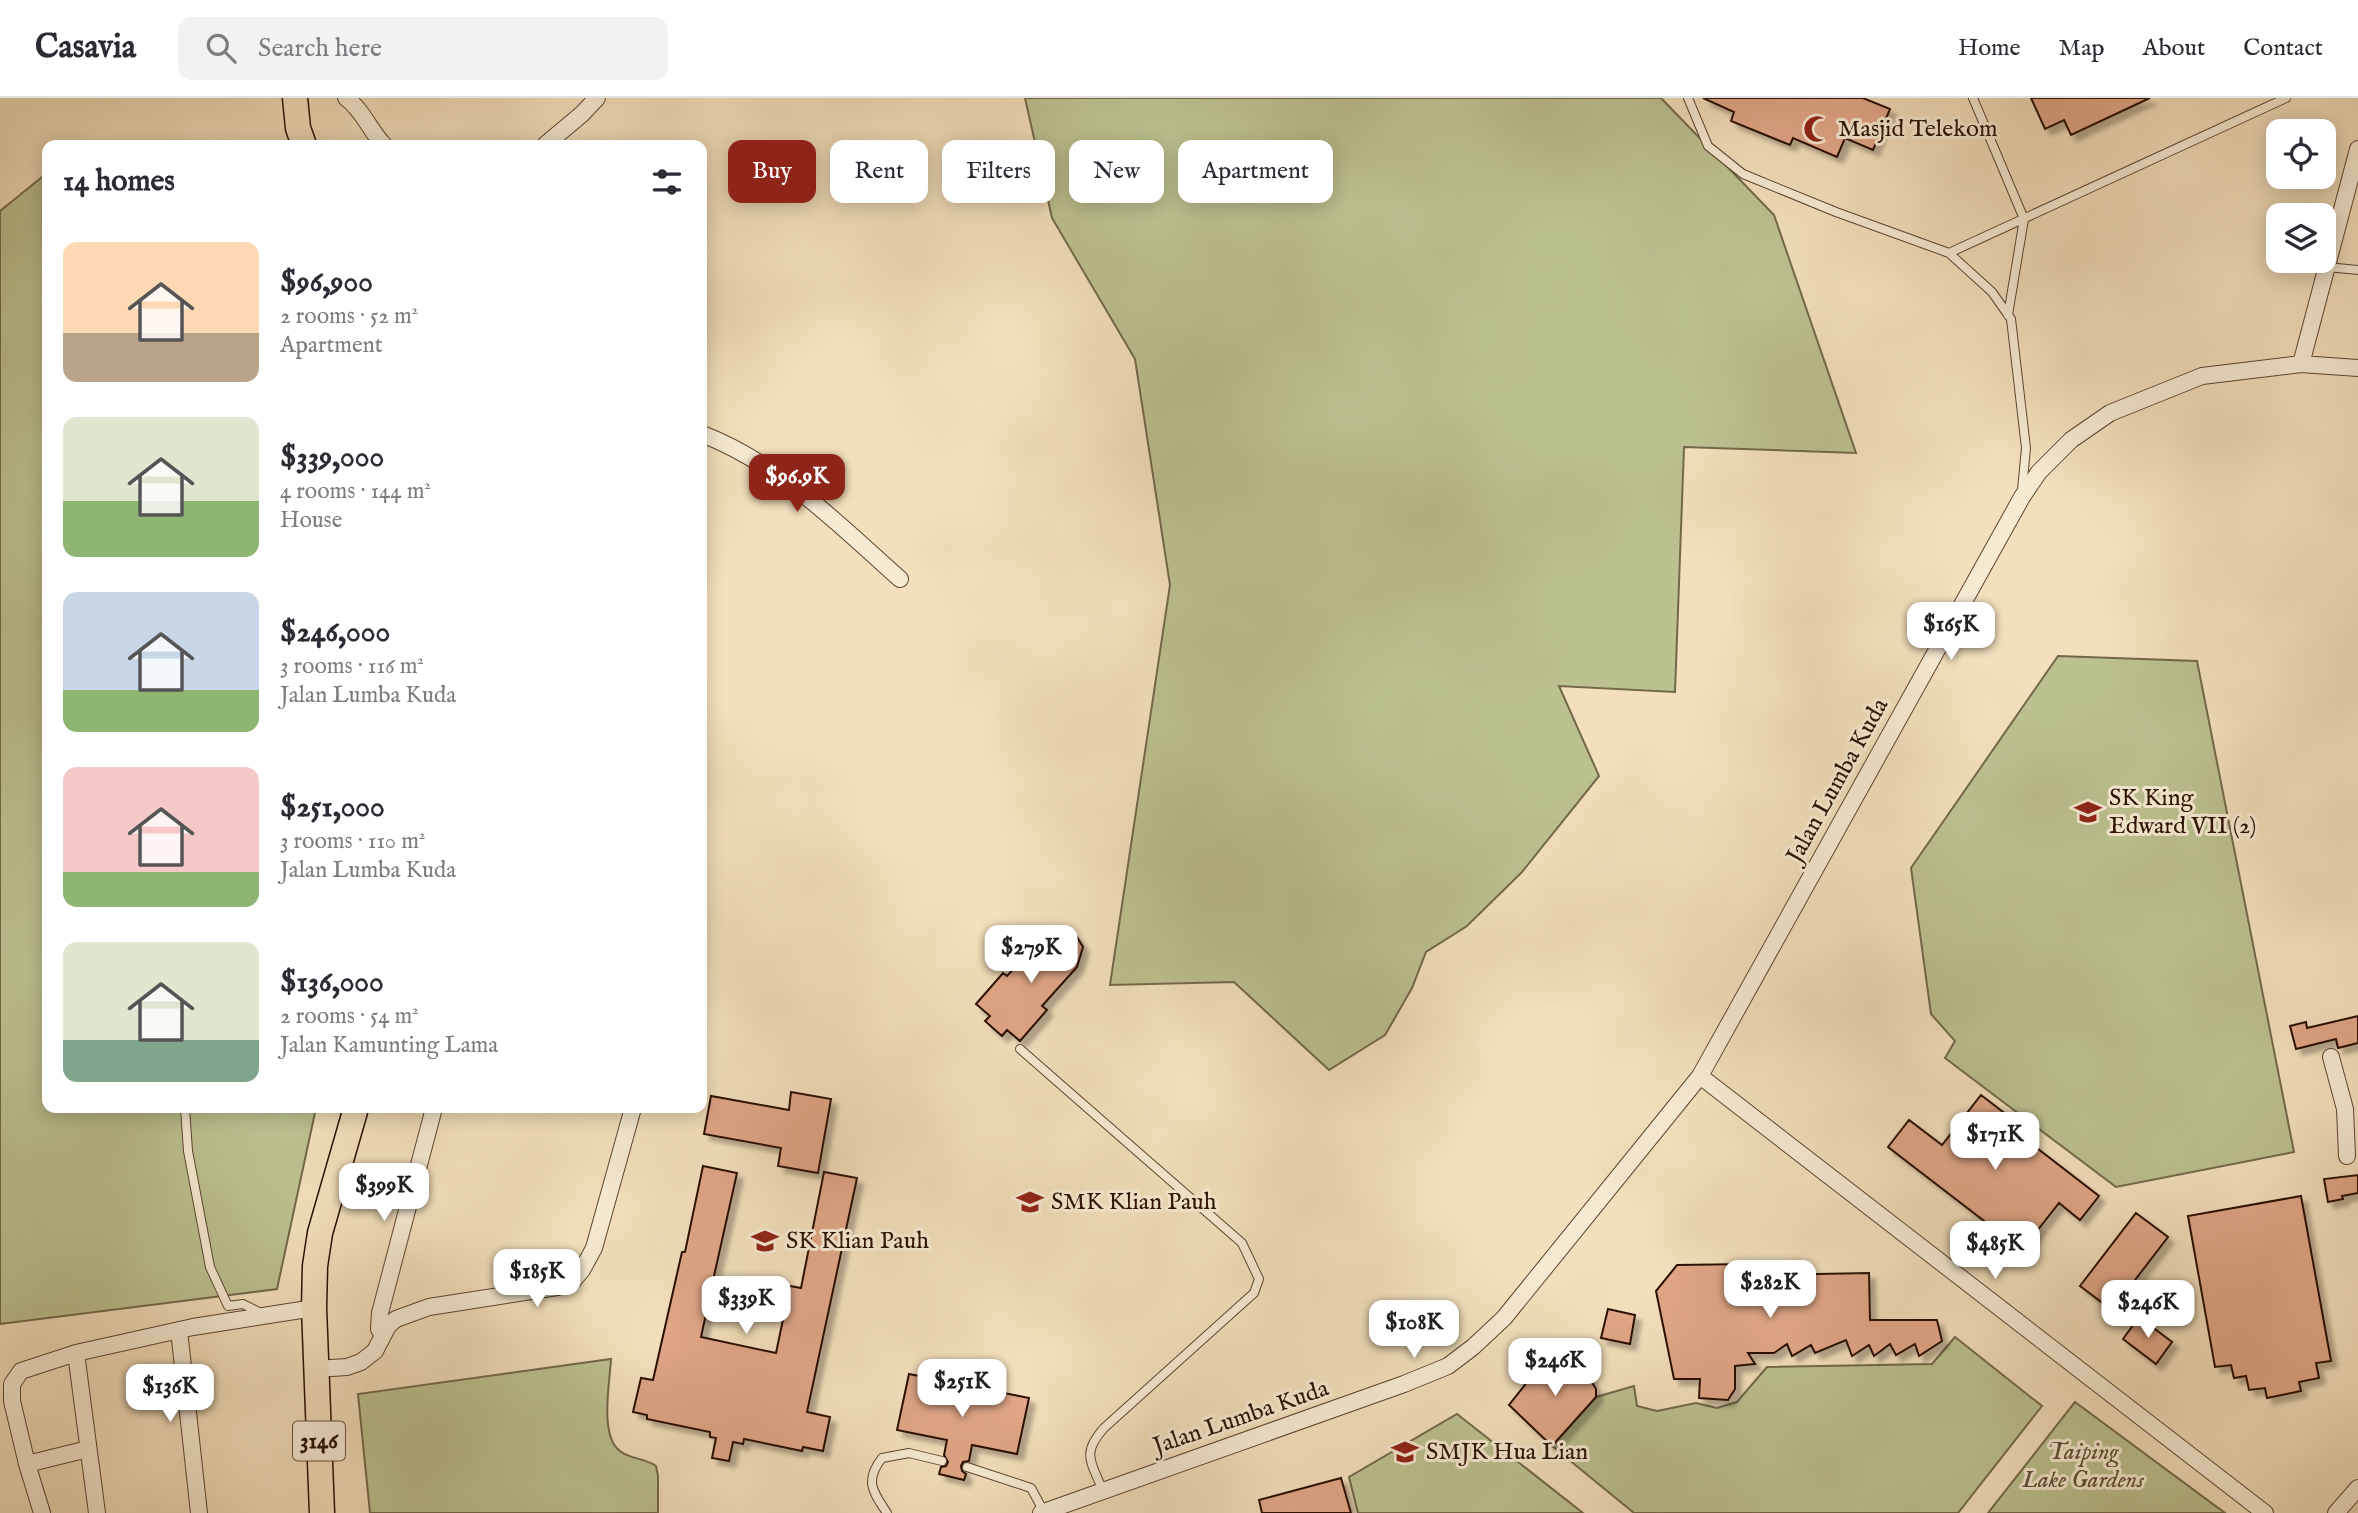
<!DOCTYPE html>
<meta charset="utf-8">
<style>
:root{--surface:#fff;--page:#f2f2f3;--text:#2b2b33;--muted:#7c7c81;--line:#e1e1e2;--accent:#8f2418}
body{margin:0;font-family:"IM FELL English",serif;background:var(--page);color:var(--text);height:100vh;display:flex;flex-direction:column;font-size:26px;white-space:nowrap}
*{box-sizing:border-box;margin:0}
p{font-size:23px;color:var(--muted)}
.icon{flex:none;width:38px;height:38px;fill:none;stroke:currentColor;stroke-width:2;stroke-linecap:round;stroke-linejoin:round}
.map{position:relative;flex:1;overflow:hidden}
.panel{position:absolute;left:42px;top:42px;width:665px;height:973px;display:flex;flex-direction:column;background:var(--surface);border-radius:14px;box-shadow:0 4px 18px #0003}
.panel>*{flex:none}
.hud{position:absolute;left:728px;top:42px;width:665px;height:63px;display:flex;gap:14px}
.buttons{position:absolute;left:2266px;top:21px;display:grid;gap:14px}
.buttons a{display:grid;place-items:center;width:70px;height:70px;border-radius:14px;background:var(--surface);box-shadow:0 4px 18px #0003;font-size:35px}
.price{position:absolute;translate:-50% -60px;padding:0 16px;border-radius:14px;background:#fff;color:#222;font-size:23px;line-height:46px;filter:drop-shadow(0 2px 4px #0008)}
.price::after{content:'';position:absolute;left:50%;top:42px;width:21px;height:16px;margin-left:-10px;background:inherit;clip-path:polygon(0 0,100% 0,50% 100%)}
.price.on{background:var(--accent);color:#fff}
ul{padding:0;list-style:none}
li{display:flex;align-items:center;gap:21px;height:175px;padding:0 21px}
li span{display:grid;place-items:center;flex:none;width:196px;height:140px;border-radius:14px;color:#555}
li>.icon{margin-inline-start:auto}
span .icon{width:84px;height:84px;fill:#fffc;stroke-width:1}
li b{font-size:30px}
h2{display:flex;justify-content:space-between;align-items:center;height:84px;padding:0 21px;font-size:30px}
.tag{padding:0 24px;border-radius:14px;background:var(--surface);box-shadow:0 4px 18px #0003;font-size:24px;line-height:63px}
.tag.on{background:var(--accent);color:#fff}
header{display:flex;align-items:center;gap:42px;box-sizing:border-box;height:98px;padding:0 35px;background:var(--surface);border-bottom:2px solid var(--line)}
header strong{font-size:33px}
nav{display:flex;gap:38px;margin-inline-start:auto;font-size:24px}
.search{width:490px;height:63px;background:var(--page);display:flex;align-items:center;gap:18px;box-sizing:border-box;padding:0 24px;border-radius:14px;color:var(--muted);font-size:26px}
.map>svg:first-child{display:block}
.green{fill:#bcc190;stroke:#73684a;stroke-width:2}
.building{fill:#e0a687;stroke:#2a1003;stroke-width:2;filter:url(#shadow)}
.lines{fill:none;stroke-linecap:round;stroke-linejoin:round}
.lane-casing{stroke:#5c4431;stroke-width:10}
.street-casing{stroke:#5c4431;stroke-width:18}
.primary-casing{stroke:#2a1003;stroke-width:27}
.lane{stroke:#f7ead3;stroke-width:8}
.street{stroke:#f7ead3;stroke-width:16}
.primary{stroke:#f3dfbc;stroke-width:24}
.labels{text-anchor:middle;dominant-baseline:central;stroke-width:6;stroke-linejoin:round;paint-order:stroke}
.shield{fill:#f7ead3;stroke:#685141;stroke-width:2}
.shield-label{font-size:23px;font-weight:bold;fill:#2a1003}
.poi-label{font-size:24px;fill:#2a1003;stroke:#f7ead3;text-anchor:start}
.street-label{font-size:24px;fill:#2a1003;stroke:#f7ead3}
.park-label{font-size:24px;font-style:italic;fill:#5d4e34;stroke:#f7ead3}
</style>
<header>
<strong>Casavia</strong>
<div class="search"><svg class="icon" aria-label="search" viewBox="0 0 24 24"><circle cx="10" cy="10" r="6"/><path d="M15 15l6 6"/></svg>Search here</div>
<nav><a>Home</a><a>Map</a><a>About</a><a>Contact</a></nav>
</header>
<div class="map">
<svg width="2358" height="1415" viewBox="0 0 2358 1415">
<defs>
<filter id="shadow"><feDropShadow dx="6" dy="6" stdDeviation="2" flood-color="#0004"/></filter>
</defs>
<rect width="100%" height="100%" fill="#f3dfbc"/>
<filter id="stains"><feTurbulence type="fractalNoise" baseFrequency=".00286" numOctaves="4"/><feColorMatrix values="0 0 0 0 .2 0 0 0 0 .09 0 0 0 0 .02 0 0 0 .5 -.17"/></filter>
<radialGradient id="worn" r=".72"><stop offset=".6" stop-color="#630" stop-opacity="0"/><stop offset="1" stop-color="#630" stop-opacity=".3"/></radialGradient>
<!-- green -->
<path class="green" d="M1025 0H1661L1774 117 1856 355 1684 349 1675 594 1559 588 1599 678 1522 774 1467 828 1426 854 1412 890 1385 937 1329 972 1234 884 1110 887 1170 487 1135 261 1052 120Z
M47 75V1010H316L277 1191 0 1226V113Z
M2058 558 2197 563 2294 1054 2116 1089 1945 960 1955 943 1931 916 1911 770Z
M1955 1239 2042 1308 1958 1415H1634L1552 1348 1596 1299 1634 1288 1637 1308 1657 1313 1696 1305 1717 1310 1737 1304 1767 1269 1932 1266Z
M611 1261C610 1283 599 1338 620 1353 629 1361 645 1360 656 1368L658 1378V1415H370L358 1296Z
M2075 1304 2225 1415H1988Z
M1457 1316 1583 1415H1358L1349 1379Z"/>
<!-- building -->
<path class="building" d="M1703 0H1863L1890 11 1873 52 1845 40 1837 59 1793 40 1790 47 1731 23 1734 14Z
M2031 0H2150L2071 37 2064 22 2045 31Z
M1057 833H1066L1077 839 1083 849 1077 869 1042 908 1047 912 1020 943 1007 932 1002 938 985 923 990 918 976 906 1003 875 1007 878 1041 841Z
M2358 918V945L2338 950 2336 941 2296 951 2290 928 2306 924 2307 930Z
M791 994 831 1001 818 1075 778 1068 781 1050 704 1036 711 998 789 1012Z
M1981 997 2025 1031 2020 1037 2099 1098 2080 1122 2059 1105 2022 1152 1888 1049 1909 1022 1942 1047Z
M703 1068 737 1075 712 1187 724 1190 721 1205 709 1202 701 1239 776 1255 790 1188 801 1190 824 1074 857 1080 807 1314 830 1319 823 1353 803 1349 802 1353 744 1341 743 1346 733 1344 729 1363 712 1360 716 1340 710 1339V1334L647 1321V1317L633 1314 641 1280 653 1282 682 1154H685Z
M2358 1077V1095L2342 1098 2343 1101 2328 1104 2324 1081Z
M2301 1098 2331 1263 2316 1265 2319 1280 2299 1284 2301 1293 2267 1300 2265 1290 2249 1292 2246 1278 2234 1280 2231 1267 2215 1269 2188 1118Z
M2136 1115 2168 1139 2112 1212 2080 1188Z
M1749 1166 1758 1169 1759 1177 1869 1175 1870 1222H1937L1942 1243 1919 1258 1915 1246 1896 1257 1890 1246 1874 1258 1869 1247 1852 1258 1846 1242 1815 1255 1811 1247 1792 1258 1787 1246 1774 1255H1748L1755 1266 1735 1268V1291L1728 1302 1699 1300 1700 1281H1674L1656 1193 1677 1167Z
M1608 1211 1635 1217 1630 1246 1601 1240Z
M2139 1219 2172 1244 2156 1266 2123 1241Z
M1548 1258 1582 1268 1596 1291V1299L1552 1348 1509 1307Z
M909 1276 1029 1300 1017 1356 972 1347 969 1363 963 1364 961 1368 962 1373 966 1376 964 1382 939 1376 941 1369 946 1368 948 1364 944 1357 947 1342 897 1332Z
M1341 1380 1351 1415H1262L1259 1402Z"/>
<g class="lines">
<defs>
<path id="lane" d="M1688 0 1708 48 1743 76 1836 114 1949 155
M1973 0 2024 121 2008 217
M2327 169 2358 172
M2022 392 2026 350 2011 221 1992 194 1949 155 2286 0
M47 805V806
M1020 951 1242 1145 1259 1181 1254 1195 1104 1330C1081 1356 1091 1363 1103 1393
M185 1010 188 1053 210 1169 228 1208 243 1206 263 1216
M967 1369 1031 1390 1044 1414
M887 1415C873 1394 864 1383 882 1360L909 1355 942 1363"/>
<path id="street" d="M346 0C363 12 370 33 384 47
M545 47 582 16 597 0
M2301 266 2358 51
M702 336C780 366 839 427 900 481
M2331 959 2345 1011 2347 1058
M1700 978 2265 1415
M179 1232 199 1415
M382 1236 379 1231 380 1215 434 1010
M76 1255 97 1415
M316 1271 347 1269 361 1264 375 1253 388 1228 396 1221 429 1209 557 1189 571 1185 582 1172 594 1150 633 1010
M27 1366 88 1351
M42 1415 27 1366 12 1303V1286L21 1273 76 1255 193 1229 314 1210
M1041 1415 1404 1286 1448 1268 1473 1249 1504 1220 1700 978 2022 399 2039 374 2071 342 2110 315 2202 278 2301 266 2358 270
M2336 1415 2358 1390"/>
<path id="primary" d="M295 0 298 30 304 47
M322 1415 314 1210 315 1168 320 1135 356 1010"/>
</defs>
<!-- lane casing -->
<use href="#lane" class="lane-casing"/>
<!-- street casing -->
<use href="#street" class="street-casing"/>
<!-- primary casing -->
<use href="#primary" class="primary-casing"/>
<!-- lane -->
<use href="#lane" class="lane"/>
<!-- street -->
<use href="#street" class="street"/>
<!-- primary -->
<use href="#primary" class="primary"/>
</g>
<!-- icons -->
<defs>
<symbol id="mosque-bare" viewBox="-9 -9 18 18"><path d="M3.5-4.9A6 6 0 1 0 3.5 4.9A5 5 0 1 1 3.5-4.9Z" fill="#8f2418" stroke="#f7ead3" stroke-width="2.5" paint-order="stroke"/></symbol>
<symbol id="school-bare" viewBox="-9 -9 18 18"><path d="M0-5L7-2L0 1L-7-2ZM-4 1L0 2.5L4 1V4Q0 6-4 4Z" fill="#8f2418" stroke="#f7ead3" stroke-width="2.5" paint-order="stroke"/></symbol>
</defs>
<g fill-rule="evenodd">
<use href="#mosque-bare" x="1798" y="12" width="38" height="38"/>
<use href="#school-bare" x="2069" y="695" width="38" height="38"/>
<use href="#school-bare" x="1011" y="1085" width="38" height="38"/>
<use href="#school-bare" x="746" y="1124" width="38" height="38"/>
<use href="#school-bare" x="1386" y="1335" width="38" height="38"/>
</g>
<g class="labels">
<!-- shield labels -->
<rect class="shield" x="293" y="1323.5" width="52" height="39" rx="5"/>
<g class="shield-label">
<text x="319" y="1343">3146</text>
</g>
<!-- poi labels -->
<g class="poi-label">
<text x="1838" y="31">Masjid Telekom</text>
<text x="2109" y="700">SK King<tspan x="2109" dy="28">Edward VII (2)</tspan></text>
<text x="1051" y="1104">SMK Klian Pauh</text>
<text x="786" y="1143">SK Klian Pauh</text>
<text x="1426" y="1354">SMJK Hua Lian</text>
</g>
<!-- street labels -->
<g class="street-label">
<text transform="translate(1838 683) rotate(-61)">Jalan Lumba Kuda</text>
<text transform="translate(1241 1320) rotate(-19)">Jalan Lumba Kuda</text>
</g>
<!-- park labels -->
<g class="park-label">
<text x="2083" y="1354">Taiping<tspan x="2083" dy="28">Lake Gardens</tspan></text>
</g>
</g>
<rect width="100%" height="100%" filter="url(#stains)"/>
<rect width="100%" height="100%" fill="url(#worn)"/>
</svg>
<div class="buttons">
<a><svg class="icon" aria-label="locate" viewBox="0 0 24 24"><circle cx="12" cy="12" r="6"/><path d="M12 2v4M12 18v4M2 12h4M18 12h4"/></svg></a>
<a><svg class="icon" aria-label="layers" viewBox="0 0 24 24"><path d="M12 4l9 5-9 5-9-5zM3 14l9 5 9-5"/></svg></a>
</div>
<b class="price on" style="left:797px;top:416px">$96.9K</b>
<b class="price" style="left:1951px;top:564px">$165K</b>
<b class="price" style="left:1031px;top:887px">$279K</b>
<b class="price" style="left:1995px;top:1074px">$171K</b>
<b class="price" style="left:384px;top:1125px">$399K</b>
<b class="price" style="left:1995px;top:1183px">$485K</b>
<b class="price" style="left:537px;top:1211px">$185K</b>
<b class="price" style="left:1770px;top:1222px">$282K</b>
<b class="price" style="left:746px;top:1238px">$339K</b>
<b class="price" style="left:2148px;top:1242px">$246K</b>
<b class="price" style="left:1414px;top:1262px">$108K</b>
<b class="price" style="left:1555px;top:1300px">$246K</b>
<b class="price" style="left:962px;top:1321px">$251K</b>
<b class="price" style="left:170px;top:1326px">$136K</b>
<div class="hud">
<a class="tag on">Buy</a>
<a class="tag">Rent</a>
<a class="tag">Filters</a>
<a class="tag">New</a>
<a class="tag">Apartment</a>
</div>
<section class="panel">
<h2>14 homes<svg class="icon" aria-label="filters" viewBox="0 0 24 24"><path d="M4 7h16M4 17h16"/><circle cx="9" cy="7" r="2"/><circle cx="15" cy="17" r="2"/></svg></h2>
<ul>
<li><span style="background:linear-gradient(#ffd9b3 65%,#b9a48a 0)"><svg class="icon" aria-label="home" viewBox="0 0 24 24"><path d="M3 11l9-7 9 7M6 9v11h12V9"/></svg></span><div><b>$96,900</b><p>2 rooms · 52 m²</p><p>Apartment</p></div></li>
<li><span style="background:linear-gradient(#dfe7d0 60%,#8fb573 0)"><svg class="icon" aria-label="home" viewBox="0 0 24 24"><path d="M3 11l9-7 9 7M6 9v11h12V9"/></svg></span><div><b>$339,000</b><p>4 rooms · 144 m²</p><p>House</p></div></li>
<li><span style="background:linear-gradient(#c9d6e8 70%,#8fb573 0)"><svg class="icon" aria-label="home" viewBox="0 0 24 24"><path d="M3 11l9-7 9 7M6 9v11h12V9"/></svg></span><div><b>$246,000</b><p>3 rooms · 116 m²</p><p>Jalan Lumba Kuda</p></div></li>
<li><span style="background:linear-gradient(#f6c9c9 75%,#8fb573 0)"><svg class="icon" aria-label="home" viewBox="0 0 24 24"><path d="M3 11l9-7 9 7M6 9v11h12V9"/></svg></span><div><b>$251,000</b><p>3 rooms · 110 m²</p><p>Jalan Lumba Kuda</p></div></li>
<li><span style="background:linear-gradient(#dfe7d0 70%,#7fa58c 0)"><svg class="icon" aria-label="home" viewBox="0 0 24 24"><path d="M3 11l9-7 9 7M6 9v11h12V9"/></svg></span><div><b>$136,000</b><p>2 rooms · 54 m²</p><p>Jalan Kamunting Lama</p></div></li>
</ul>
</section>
</div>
